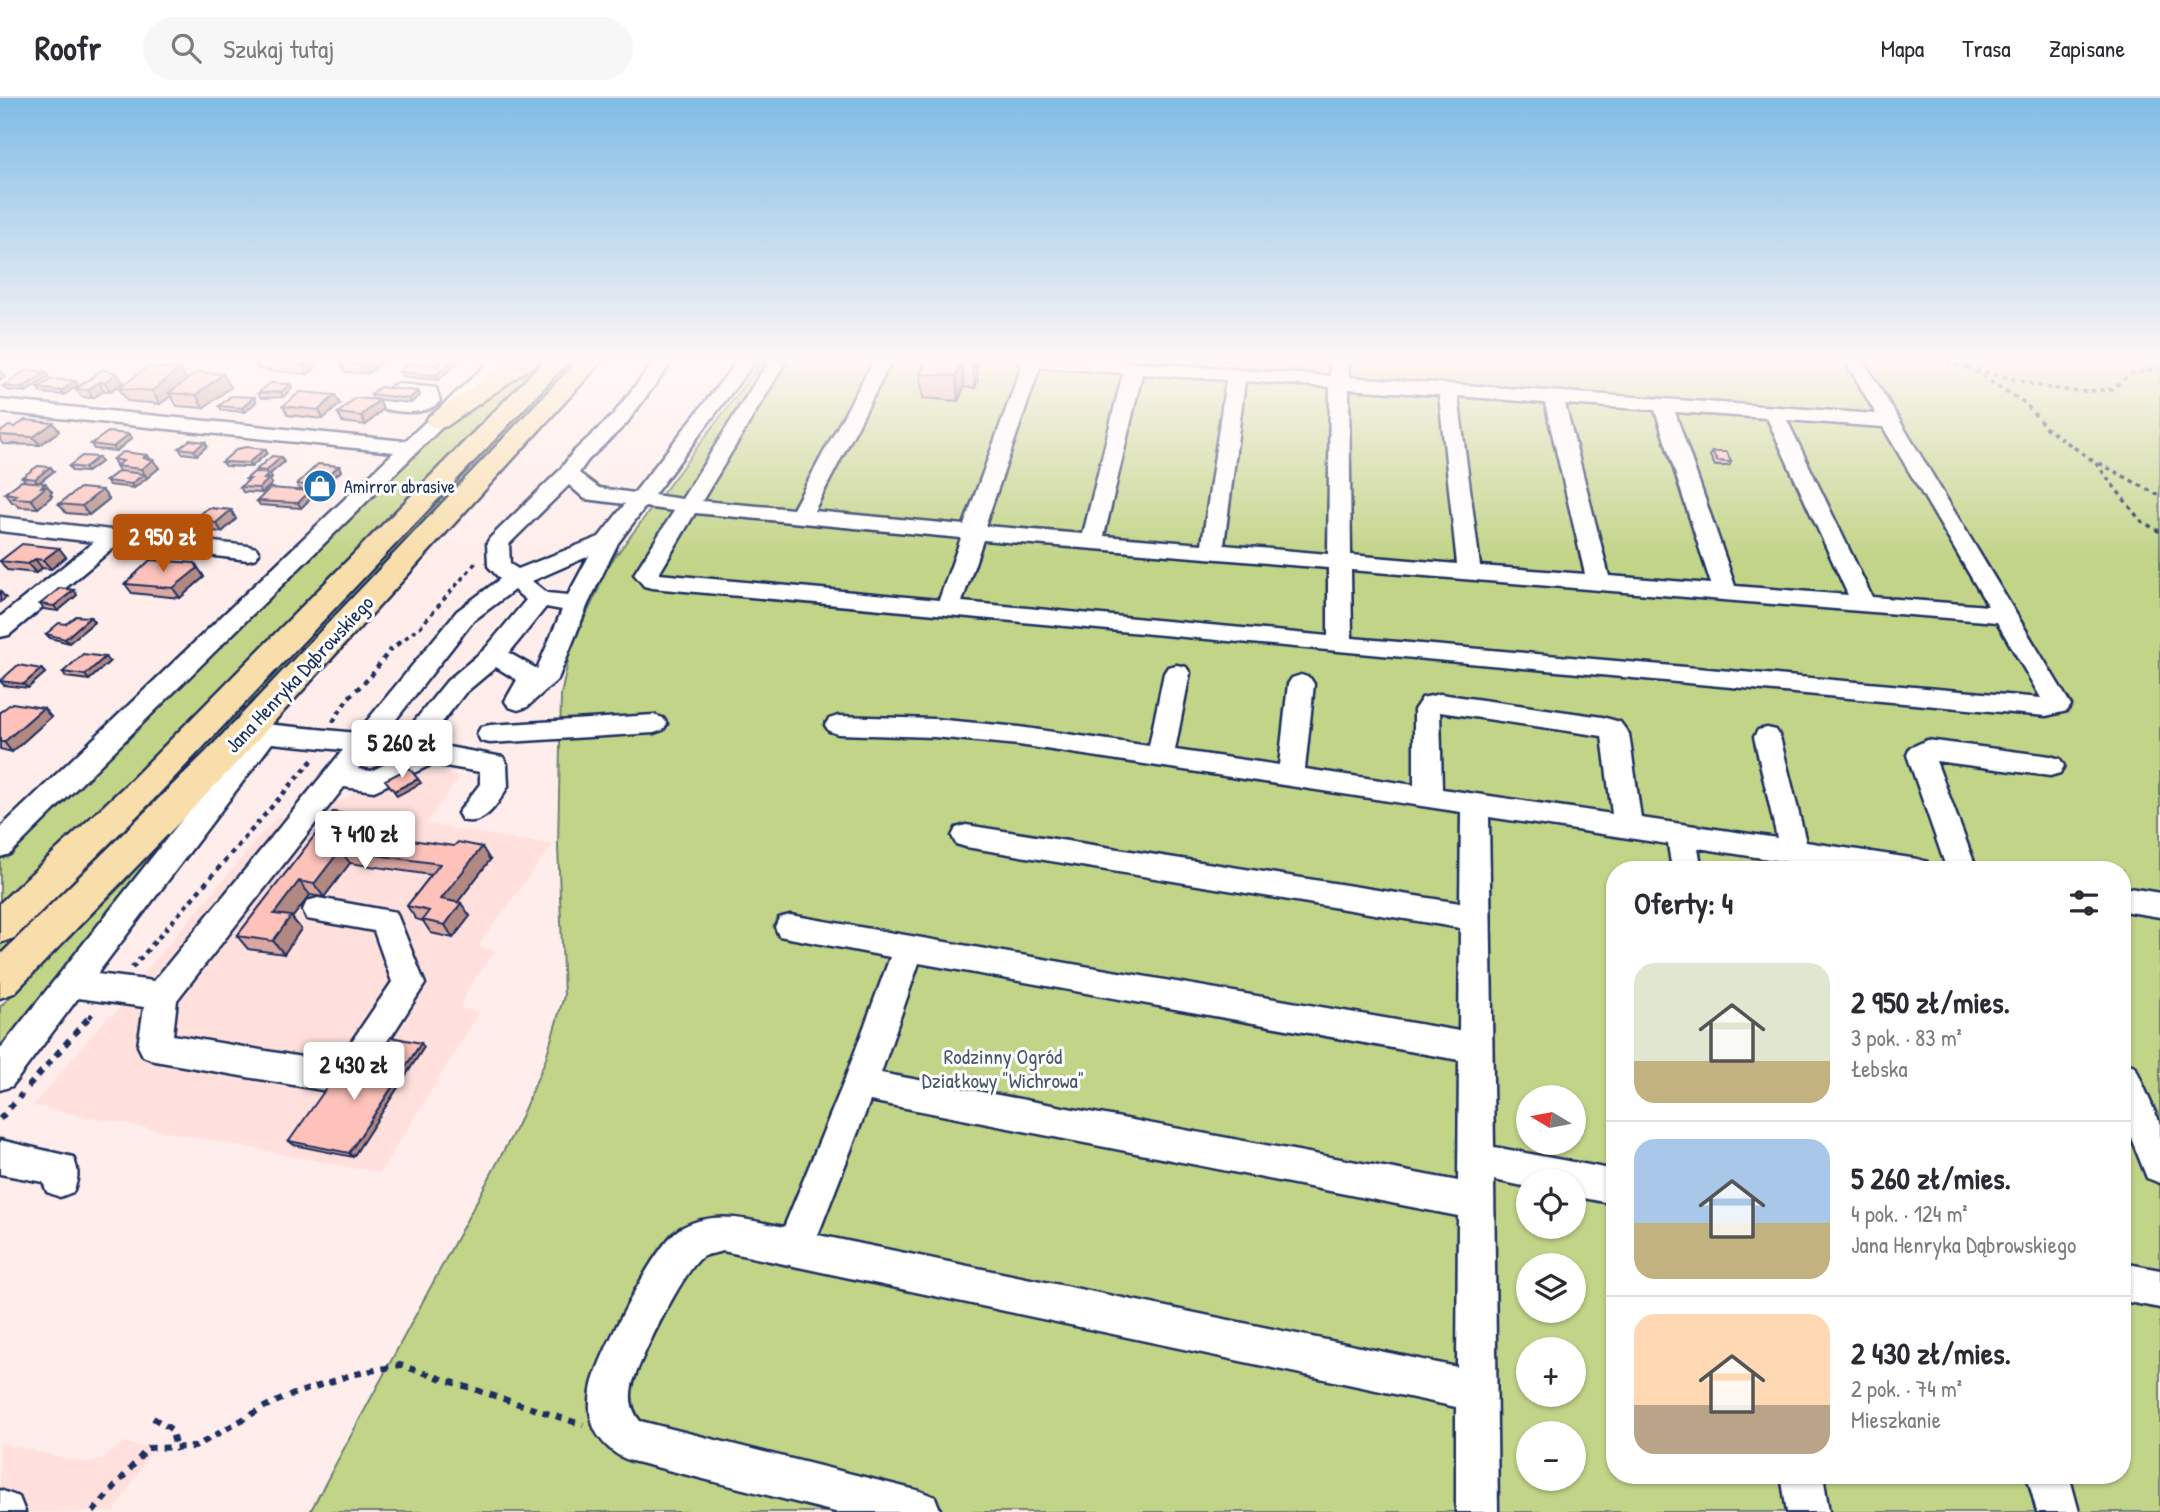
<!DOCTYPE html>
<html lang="pl">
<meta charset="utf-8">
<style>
:root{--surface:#fff;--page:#f7f7f7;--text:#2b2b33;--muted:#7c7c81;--line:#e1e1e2;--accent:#b45309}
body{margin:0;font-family:"Patrick Hand",sans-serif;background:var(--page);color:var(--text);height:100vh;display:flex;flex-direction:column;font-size:26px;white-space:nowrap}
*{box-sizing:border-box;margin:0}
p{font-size:23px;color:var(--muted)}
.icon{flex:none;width:38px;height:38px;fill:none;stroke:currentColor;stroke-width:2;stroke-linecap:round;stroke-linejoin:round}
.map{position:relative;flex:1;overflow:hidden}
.sheet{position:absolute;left:1606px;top:763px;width:525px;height:623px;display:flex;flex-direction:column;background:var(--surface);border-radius:28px;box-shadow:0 2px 5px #0004}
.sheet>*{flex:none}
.needle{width:46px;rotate:280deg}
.tools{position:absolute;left:1516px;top:987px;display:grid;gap:14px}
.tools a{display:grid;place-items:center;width:70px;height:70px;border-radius:50%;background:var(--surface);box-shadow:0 2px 5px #0004;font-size:35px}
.price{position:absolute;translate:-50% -60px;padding:0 16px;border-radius:7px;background:#fff;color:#222;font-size:23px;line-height:46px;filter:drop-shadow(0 2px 4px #0008)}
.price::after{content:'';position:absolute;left:50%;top:42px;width:21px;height:16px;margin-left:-10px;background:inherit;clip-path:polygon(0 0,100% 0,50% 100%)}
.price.active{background:var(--accent);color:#fff}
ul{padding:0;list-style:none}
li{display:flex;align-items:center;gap:21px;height:175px;padding:0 28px}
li+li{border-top:2px solid var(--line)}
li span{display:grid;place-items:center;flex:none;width:196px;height:140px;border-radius:21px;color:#555}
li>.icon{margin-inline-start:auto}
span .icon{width:84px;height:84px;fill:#fffc;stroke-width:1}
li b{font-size:30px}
h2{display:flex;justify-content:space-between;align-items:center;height:84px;padding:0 28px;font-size:30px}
header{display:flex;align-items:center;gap:42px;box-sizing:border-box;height:98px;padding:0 35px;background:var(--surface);border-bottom:2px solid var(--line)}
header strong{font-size:33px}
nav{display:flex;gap:38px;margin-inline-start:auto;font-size:24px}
.search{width:490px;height:63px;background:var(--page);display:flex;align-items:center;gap:18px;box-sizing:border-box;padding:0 24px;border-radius:38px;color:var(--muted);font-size:26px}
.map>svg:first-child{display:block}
.built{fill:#ffe0dd}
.green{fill:#c2d488;stroke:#6e8273;stroke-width:2;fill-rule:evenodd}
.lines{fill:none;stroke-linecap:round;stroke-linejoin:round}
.minor-casing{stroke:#1b2f5e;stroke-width:5}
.major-casing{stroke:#1b2f5e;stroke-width:5}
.path-far2{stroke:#1b2f5e;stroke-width:3.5;stroke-dasharray:4.5 4.5;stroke-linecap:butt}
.path-far1{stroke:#1b2f5e;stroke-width:4.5;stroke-dasharray:5 5;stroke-linecap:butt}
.path{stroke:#1b2f5e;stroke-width:6;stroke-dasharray:7 7;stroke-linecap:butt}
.minor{fill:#fff;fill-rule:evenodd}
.major{fill:#f8deab;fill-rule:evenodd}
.wall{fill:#daa7a1;stroke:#1b2f5e;stroke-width:2}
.shaded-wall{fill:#b28883;stroke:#1b2f5e;stroke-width:2}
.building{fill:#fec2bb;stroke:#1b2f5e;stroke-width:2}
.labels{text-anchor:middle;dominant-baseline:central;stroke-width:6;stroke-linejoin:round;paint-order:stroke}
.far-poi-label{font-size:18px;fill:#1b2f5e;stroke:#fff;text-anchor:start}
.street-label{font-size:21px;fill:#1b2f5e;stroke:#fff}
.park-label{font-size:21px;fill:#455868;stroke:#fff}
</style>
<header>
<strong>Roofr</strong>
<div class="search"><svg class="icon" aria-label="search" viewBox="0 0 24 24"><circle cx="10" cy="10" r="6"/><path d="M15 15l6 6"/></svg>Szukaj tutaj</div>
<nav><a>Mapa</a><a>Trasa</a><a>Zapisane</a></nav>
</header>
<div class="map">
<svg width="2160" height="1414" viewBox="0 0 2160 1414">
<rect width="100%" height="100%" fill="#ffedeb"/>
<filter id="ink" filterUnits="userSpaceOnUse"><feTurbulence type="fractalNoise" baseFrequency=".0143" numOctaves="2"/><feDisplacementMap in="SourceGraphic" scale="14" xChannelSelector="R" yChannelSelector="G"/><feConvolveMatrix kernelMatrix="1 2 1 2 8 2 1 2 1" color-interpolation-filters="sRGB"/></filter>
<g filter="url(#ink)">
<!-- built -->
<path class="built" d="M417 672 460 679 425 726 552 747 478 848 495 853 468 891 460 910 480 914 380 1075 33 1008 110 916 114 917 143 882 140 880 276 720 348 700 354 692 370 694Z
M124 1344 153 1351 114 1414H0V1345L86 1365 104 1360Z"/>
<!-- green -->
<path class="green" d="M568 262H582L372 486 0 868V845L382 456Z
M763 262H2160V1414H310L517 1028 545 963 564 898 558 748 561 597 571 549 599 490 593 488ZM1615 772H2123V1377H1615ZM1528 999H1573V1045H1528ZM1528 1083H1573V1129H1528ZM1528 1167H1573V1213H1528ZM1528 1251H1573V1297H1528ZM1528 1335H1573V1381H1528Z
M531 268 533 270 493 316 0 815V761L434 337Z
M219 678 0 963V909L124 785 176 723Z"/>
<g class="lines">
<defs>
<path id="minor" d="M491 262H510L10 756 0 759V730L394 354 0 314V302L405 343Z
M655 262H673L626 326 588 362 579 375 599 390 634 395 738 262H756L654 397 682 401 769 262H787L702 403 793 411 874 262H892L814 413 964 427 1022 267 1014 262H1097L1330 278V262H1348L1349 279 1876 316 1845 262H1863L2071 607 2067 613 2046 618 652 490 644 488 634 476 674 413 645 409 618 445 588 506 558 581 527 609 518 612 509 609 505 603 517 582 496 569 465 595 426 645 503 659 507 666 508 688C498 706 484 729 462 722L458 715 480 686V674L433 666 374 693 344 689 177 902 173 937 337 965 392 884 374 833 307 821 303 812 307 803 318 800 396 814 425 886 357 992 345 996 155 963 143 958 138 948 144 909 78 900 12 988 0 992V951L256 628 265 626 357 635 457 513 500 481 488 468 487 445 490 440 560 372 573 354 612 318ZM1040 269 1123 275 1083 436 985 428ZM1142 276 1226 282 1202 446 1104 438ZM1245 283 1330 289 1328 456 1224 447ZM1349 291 1439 297 1457 466 1351 457ZM1458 298 1545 305 1585 476 1480 468ZM1565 306 1655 312 1711 486 1609 478ZM1675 314 1767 320 1848 497 1735 488ZM1787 322 1883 329 1988 508 1872 499ZM569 387 585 401 625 406 599 439 518 471 510 466 509 446ZM695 415 961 440 939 502 659 476ZM983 442 1328 470V538L962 504ZM589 458 568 497 547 495 532 483ZM1351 472 1997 524 2041 600 1352 540ZM514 492 526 502 485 551 447 583 400 641 383 638 473 523ZM546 509 562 512 537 571 509 555ZM272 645 343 652 154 883 97 876ZM370 655 398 660 371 673 358 671Z
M399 286 436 290 440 303C426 319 395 314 376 309L373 305 379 298 386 296 392 288ZM403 298 420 299V300H396Z
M0 419 248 448 256 450 259 455 256 460 248 462 118 446 9 537 0 539V519L94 444 0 433Z
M1177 567 1186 569 1190 575 1175 652 1279 667 1288 586 1292 580 1301 577 1310 580 1314 586 1305 671 1414 687V612L1422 600 1440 596 1602 619 1620 624 1629 636 1641 720 1777 740 1754 639 1758 632 1767 630 1776 632 1780 639 1806 744 1917 761 1927 764 1932 772H1840L1698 750 1702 772H1672L1668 746 1489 719 1494 1049 1615 1072V1106L1573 1098V1083H1528V1089L1494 1082 1498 1414H1456V1309L723 1153C717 1155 707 1156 702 1159 683 1173 638 1264 632 1288 629 1302 632 1313 640 1323L920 1393 935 1399 941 1414H835L628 1362C611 1355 594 1339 591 1319 589 1311 590 1296 592 1287 599 1258 656 1143 681 1130 716 1111 747 1122 784 1129L843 986 890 859 779 838 775 829 779 820 790 817 1459 933 1460 830 966 749 956 746 952 738 956 730 966 727 1460 805 1461 714 1019 647 934 639 838 636 829 633 825 627 829 621 838 618 934 621 1019 629 1149 648 1164 575 1168 569ZM1440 614 1602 638 1612 716 1442 691ZM919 865 1459 962 1458 1083 881 975ZM870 1003 1458 1118 1457 1269 818 1137Z
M654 617 663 620 667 626 663 632 654 635 490 645 481 643 477 636 481 629 490 627Z
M1927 642 2050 658 2060 661 2064 668 2060 675 2050 678 1936 663 1977 772H1947L1907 657 1910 650Z
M2123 789 2160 795V819L2123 813Z
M2123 964 2135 968 2160 1026V1085L2147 1080 2123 1020Z
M0 1042 73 1059C79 1073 79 1080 73 1094L60 1099 47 1094 43 1084 0 1076Z
M2123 1165 2160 1172V1210L2123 1203Z
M1781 1377H1823L1829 1414H1787Z
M2027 1377H2069L2079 1414H2037Z
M0 1392 19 1399 25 1414H0Z"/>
<path id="major" d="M514 262H541L447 328 438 330 429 328 426 323 429 318Z
M545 262H570L152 703 14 840 0 845V805L128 685Z
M578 262H603L230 672 14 895 0 900V857L206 654Z"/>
</defs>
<!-- minor casing -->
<use href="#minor" class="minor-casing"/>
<!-- major casing -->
<use href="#major" class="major-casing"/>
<!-- path-far2 -->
<path class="path-far2" d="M1938 262 1968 270
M1967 269 2025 305 2046 330 2095 364 2140 422 2160 434
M1976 272 2044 289 2080 294 2112 291 2132 275 2160 270
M2099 365 2160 398
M398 546 421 528 478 462"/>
<!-- path-far1 -->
<path class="path-far1" d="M333 624 348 600 371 578 389 553 400 544
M132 870 314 660
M89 920 94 914"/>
<!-- path -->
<path class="path" d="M28 989 90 918
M0 1021 22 996
M153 1320 171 1331 177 1353
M93 1414 148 1350 195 1349 266 1308 294 1296 351 1277 400 1267 583 1327"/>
<!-- minor -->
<use href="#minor" class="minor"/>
<!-- major -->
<use href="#major" class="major"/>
</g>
<!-- wall -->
<path class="wall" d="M253 262H323L308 276 258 271Z
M384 262 369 275 345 274 340 265Z
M443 262H460L438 282 402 278 400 274 438 267Z
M834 262H854L851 267 835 265Z
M927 262H976L978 282 975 290 964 289 958 303 923 300 920 276Z
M102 272 123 284 110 293H104L93 300 82 299 76 291Z
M49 279 26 294 6 292 3 288Z
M186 282 231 289 203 310 177 308 171 298 160 306 127 303 119 290Z
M75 283 78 287 64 297 41 295 38 290Z
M290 286 292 290 283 299 261 300 258 295Z
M418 293 420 297 411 305 373 301 371 296Z
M254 299 256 304 245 314 222 312 219 308Z
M379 302 383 311 366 327 342 324 338 315Z
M340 306 323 321 288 317 283 308Z
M53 325 59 333 40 347 3 346 0 342V334L15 329Z
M129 336 132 340 116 353 94 351 91 346Z
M205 344 207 348 197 357 182 355 179 350Z
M265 351 267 355 251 369 225 368 222 364Z
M1712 354 1731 364 1729 368H1715L1710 358Z
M147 357 159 370 134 390 109 387 106 383 119 373 113 361Z
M98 359 101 364 87 374 72 373 69 368Z
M284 364 270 376 272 380 270 382 272 386 262 395 243 394 240 389 248 383 246 381 258 375 256 372Z
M339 368 341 373 317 393 299 391 297 386Z
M50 369 54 373 39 385H45L52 394 50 396 52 398 38 410 19 409 15 405 12 404 5 395 25 383 22 379Z
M102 392 109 401 89 417 66 415 59 406Z
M310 393 313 398 301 410 260 407 257 403Z
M208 410 231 412 236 421 222 434 213 433 205 439 186 437 183 432Z
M59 450 66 459 51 471 42 470 36 475 7 472 0 463Z
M201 474 204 479 180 500 132 495 125 486Z
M77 497 58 513 44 511 40 506Z
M90 519 94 524 69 545 50 540 46 536 66 526Z
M109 564 89 582 66 579 63 574Z
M41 571 45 575 28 590 4 587 0 583Z
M43 610 51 619 12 654 0 651V614Z
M333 714 374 732 371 736 490 762 458 804 470 818 453 840 431 835 423 823 416 821 407 808 431 777 350 765 324 799 310 797 292 820 301 831 284 856 248 851 237 838Z
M424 949 353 1059 294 1047 289 1043 357 990Z"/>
<!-- shaded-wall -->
<path class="shaded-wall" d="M310 262H323L308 276 304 267Z
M370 262H384L369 275 365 267Z
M454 262H460L438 282 436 277Z
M974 262H976L978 282 975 290 973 265Z
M962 264 964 289 958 303 956 278Z
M180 271 188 284 169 295 171 298 160 306 152 293Z
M0 272 5 279 0 283Z
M46 274 49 279 26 294 23 290Z
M117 275 123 284 110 293 105 284Z
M223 276 231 289 203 310 196 297Z
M75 283 78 287 64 297 61 293Z
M99 284 104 293 93 300 88 292Z
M290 286 292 290 283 299 281 294Z
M418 293 420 297 411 305 409 301Z
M335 297 340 306 323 321 319 312Z
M254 299 256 304 245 314 242 310Z
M379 302 383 311 366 327 361 318Z
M53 325 59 333 40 347 33 339Z
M129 336 132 340 116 353 113 349Z
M205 344 207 348 197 357 194 352Z
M265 351 267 355 251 369 248 365Z
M147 357 151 363 153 362 159 370 147 380 141 371 143 360Z
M98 359 101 364 87 374 84 370Z
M281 359 284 364 270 376 272 380 270 382 272 386 262 395 259 390 264 381 268 377 266 373Z
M339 368 341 373 317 393 314 388Z
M50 369 54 373 38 385 35 381Z
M144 376 147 380 134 390 131 386Z
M45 385 52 394 50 396 52 398 38 410 31 401Z
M102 392 109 401 89 417 82 408Z
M310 393 313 398 301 410 298 405Z
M231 412 236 421 222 434 216 425Z
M210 428 213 433 205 439 203 434Z
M59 450 66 459 51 471 43 462Z
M35 461 42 470 36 475 28 466Z
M195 465 204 479 180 500 173 490Z
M74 492 77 497 58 513 54 508Z
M0 493 6 500 0 504Z
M90 519 94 524 69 545 65 541Z
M105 559 109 564 89 582 85 577Z
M41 571 45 575 28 590 24 586Z
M43 610 51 619 12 654 4 644Z
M418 681 421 685 397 698 394 693Z
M365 718 374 732 363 747 353 734Z
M482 749 490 762 450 814 441 801Z
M340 752 350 765 324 799 314 786Z
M299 783 310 797 292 820 301 831 284 856 273 843 274 816Z
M461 805 470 818 453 840 445 827Z
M421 945 424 949 353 1059 349 1055Z"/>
<!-- building -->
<path class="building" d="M253 262H310L304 267Z
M344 262H370L365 267 340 265Z
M443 262H454L436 277 400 274 410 265 438 267Z
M927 262H974L973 265 962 264 956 278 920 276Z
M148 269 180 271 152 293 119 290Z
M26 272 46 274 23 290 3 288Z
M102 272 117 275 105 284H99L88 292 76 291Z
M197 274 223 276 196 297 169 295Z
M52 281 75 283 61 293 38 290Z
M270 285 290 286 281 294 258 295Z
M380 289 418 293 409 301 371 296Z
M300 294 335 297 319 312 283 308Z
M231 298 254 299 242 310 219 308Z
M355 300 379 302 361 318 338 315Z
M25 322 53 325 33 339 0 337V334L9 328 15 329Z
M108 334 129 336 113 349 91 346Z
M190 342 205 344 194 352 179 350Z
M246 349 265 351 248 365 222 364 237 351Z
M123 354 147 357 143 360 153 362 141 371 116 368 123 363 113 361Z
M1712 354H1727L1731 364 1717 363Z
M82 358 98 359 84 370 69 368Z
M272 358 281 359 266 373 256 372Z
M318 366 339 368 314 388 297 386Z
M38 368 50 369 35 381 22 379Z
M119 373 144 376 131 386 106 383Z
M254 374 269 376 264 381H269L259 390 240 389 250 381H246Z
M21 383 45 385 41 389H46L31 401 12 400 16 397 5 395Z
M80 390 102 392 82 408 59 406Z
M270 390 310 393 298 405 257 403Z
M208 410 231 412 216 425 193 422Z
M194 423 196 427 210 428 203 434 183 432Z
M22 446 59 450 43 462 35 461 28 466 0 463Z
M150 462 195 465 198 470 173 490 125 486Z
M60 490 74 492 54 508 40 506Z
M76 518 90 519 65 541 46 536 59 525 66 526Z
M83 556 105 559 85 577 63 574Z
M18 567 41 571 24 586 0 583Z
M12 605 43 610 4 644H0V614Z
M409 670 418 681 394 693 385 682Z
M333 714 365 718 353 734 454 748 458 744 482 749 441 801 461 805 445 827 422 822 429 813 407 808 440 766 340 752 314 786 299 783 274 816 291 818 273 843 237 838Z
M391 939 421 945 349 1055 289 1043 330 985 357 990Z"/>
</g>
<!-- sky -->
<linearGradient id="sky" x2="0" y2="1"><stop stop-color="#7fbce6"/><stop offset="0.57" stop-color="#fff7f6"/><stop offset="1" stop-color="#fff7f6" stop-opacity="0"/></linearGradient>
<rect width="2160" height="460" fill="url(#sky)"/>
<!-- icons -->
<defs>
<symbol id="shop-disc" viewBox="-11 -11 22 22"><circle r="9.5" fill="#1f6fb2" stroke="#fff"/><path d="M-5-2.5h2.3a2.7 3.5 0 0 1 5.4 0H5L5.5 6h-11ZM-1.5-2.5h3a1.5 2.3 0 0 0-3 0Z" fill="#fff"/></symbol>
</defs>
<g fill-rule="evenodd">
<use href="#shop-disc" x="301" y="369" width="38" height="38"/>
</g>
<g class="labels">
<!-- far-poi labels -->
<g class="far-poi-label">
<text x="344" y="388">Amirror abrasive</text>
</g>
<!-- street labels -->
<g class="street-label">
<text transform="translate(299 576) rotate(-47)">Jana Henryka Dąbrowskiego</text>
</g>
<!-- park labels -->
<g class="park-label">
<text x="1003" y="958">Rodzinny Ogród<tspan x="1003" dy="24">Działkowy "Wichrowa"</tspan></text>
</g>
</g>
</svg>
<div class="tools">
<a><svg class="needle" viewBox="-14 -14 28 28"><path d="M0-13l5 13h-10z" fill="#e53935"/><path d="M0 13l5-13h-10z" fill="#7c7c81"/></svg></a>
<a><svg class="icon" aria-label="locate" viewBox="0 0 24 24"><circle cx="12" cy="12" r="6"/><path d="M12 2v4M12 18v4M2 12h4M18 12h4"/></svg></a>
<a><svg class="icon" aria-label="layers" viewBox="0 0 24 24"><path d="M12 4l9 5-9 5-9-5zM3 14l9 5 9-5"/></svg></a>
<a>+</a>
<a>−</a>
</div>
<b class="price active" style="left:163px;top:476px">2 950 zł</b>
<b class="price" style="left:402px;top:682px">5 260 zł</b>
<b class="price" style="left:365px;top:773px">7 410 zł</b>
<b class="price" style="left:354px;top:1004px">2 430 zł</b>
<section class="sheet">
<h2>Oferty: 4<svg class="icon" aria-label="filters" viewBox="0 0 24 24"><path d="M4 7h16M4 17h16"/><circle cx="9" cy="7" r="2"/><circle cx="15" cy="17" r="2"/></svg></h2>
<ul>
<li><span style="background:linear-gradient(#dfe7d0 70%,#c2b280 0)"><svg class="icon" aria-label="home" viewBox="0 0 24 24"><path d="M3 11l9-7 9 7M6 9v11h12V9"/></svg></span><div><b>2 950 zł/mies.</b><p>3 pok. · 83 m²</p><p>Łebska</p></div></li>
<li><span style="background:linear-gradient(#a9c7e8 60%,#c2b280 0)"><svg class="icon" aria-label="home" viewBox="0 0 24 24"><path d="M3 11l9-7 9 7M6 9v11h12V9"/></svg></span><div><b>5 260 zł/mies.</b><p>4 pok. · 124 m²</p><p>Jana Henryka Dąbrowskiego</p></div></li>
<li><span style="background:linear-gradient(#ffd9b3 65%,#b9a48a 0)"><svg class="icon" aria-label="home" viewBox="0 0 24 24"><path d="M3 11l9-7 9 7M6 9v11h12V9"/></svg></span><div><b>2 430 zł/mies.</b><p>2 pok. · 74 m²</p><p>Mieszkanie</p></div></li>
</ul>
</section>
</div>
